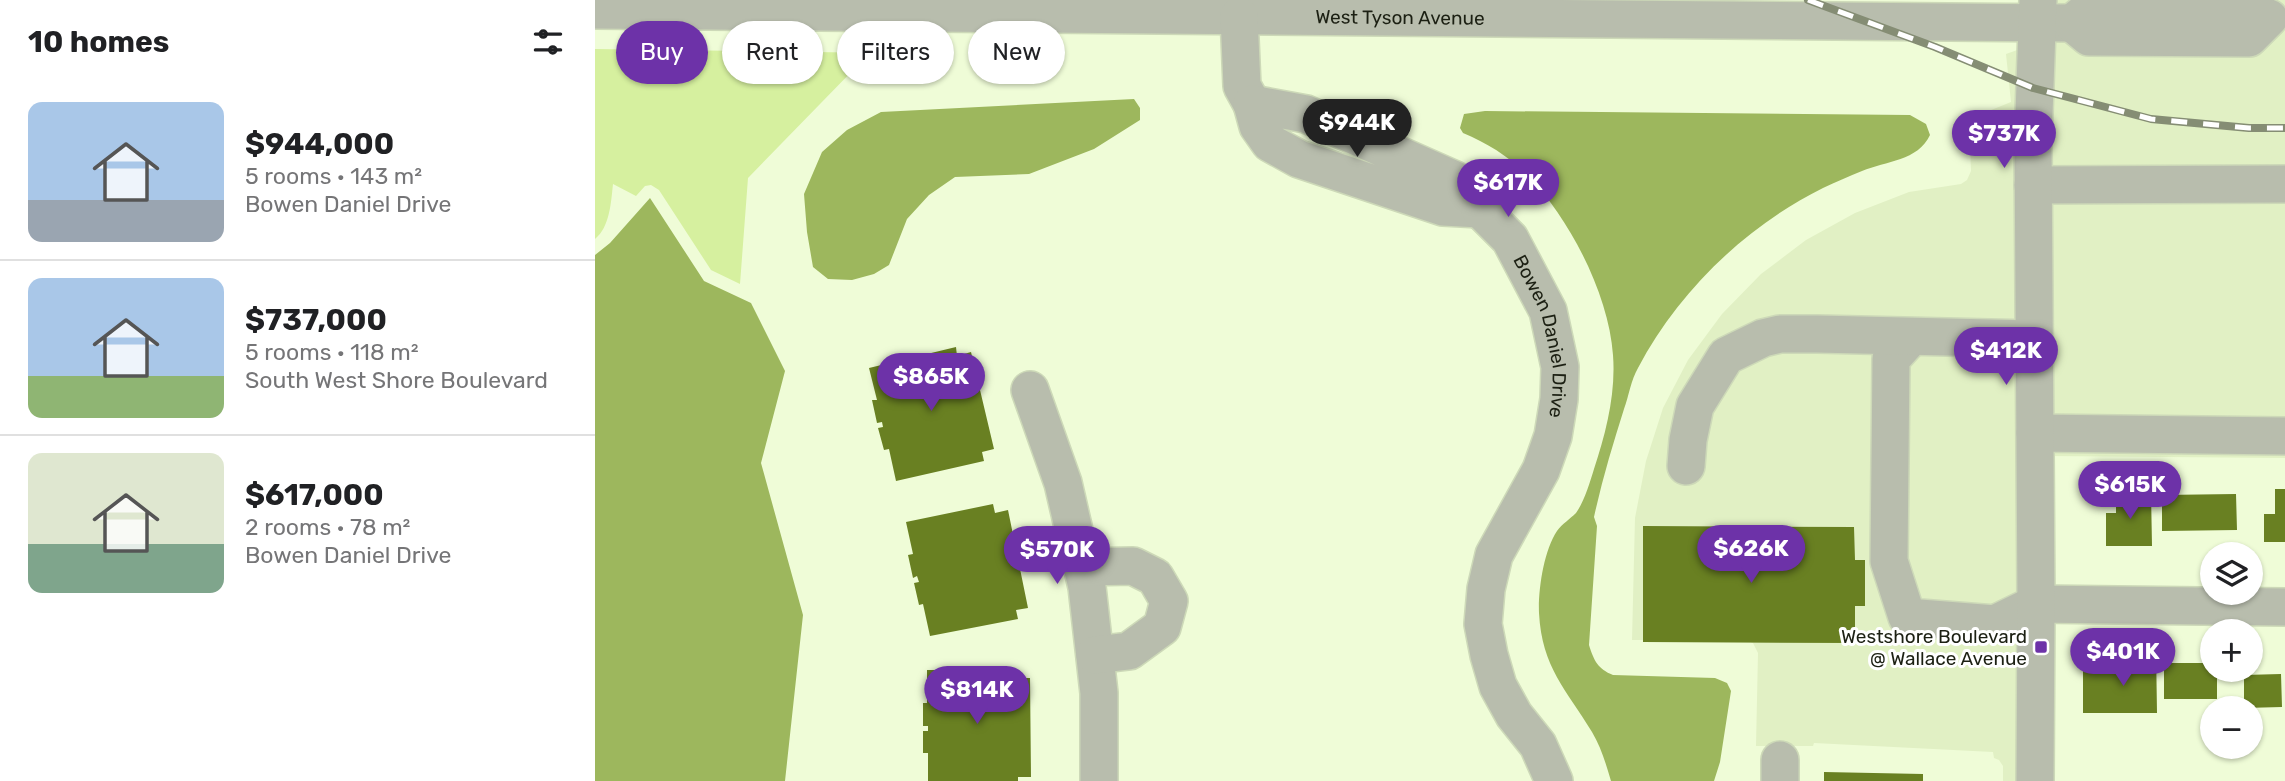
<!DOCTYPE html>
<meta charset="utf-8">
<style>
:root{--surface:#fff;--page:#f6f6f6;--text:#202124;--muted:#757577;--line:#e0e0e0;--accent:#6d32a8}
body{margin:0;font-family:Rubik,sans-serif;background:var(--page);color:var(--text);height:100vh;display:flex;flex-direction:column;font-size:26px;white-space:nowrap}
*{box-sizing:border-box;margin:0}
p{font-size:23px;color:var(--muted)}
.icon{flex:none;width:38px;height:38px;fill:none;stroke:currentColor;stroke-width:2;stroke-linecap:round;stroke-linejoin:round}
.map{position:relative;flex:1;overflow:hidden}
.side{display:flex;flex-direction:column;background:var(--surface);width:595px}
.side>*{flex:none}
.top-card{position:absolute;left:21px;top:21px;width:665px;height:63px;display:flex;gap:14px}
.controls{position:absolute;left:1605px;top:542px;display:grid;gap:14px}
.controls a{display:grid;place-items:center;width:63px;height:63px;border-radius:50%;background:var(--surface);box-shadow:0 2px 5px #0004;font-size:35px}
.price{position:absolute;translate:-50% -60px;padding:0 16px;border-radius:24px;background:var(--accent);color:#fff;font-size:23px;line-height:46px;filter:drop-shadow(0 2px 4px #0008)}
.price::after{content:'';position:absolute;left:50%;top:42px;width:21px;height:16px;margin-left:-10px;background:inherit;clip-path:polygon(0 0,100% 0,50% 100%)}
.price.selected{background:#222;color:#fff}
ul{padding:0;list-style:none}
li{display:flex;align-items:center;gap:21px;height:175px;padding:0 28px}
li+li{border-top:2px solid var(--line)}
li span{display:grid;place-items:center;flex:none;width:196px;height:140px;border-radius:14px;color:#555}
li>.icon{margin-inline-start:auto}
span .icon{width:84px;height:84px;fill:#fffc;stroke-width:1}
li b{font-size:30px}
h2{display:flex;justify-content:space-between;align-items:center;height:84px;padding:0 28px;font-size:30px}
.chip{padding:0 24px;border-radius:32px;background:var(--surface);box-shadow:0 2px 5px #0004;font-size:24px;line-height:63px}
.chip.selected{background:var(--accent);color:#fff}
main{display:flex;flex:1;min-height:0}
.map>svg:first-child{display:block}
.built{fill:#e1f0c4}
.green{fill:#d6f09f}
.water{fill:#9db75d}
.building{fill:#698022}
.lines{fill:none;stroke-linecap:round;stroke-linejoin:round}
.minor-casing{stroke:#cdd9b8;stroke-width:40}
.minor{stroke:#b8bdad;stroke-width:37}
.rail-casing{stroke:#858d74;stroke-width:8}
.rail{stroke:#fff;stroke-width:5;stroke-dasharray:16;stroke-linecap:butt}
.poi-dot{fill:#6d32a8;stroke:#fff;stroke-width:2.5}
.labels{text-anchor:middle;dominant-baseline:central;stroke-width:6;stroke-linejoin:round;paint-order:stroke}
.street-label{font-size:19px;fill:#1c2013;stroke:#fff}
.poi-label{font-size:19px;fill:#1c2013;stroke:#fff;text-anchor:end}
</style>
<main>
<section class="side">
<h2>10 homes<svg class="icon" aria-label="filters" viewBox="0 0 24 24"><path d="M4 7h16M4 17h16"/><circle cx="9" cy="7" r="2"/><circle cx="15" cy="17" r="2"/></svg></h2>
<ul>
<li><span style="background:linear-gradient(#a9c7e8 70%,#9aa5b1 0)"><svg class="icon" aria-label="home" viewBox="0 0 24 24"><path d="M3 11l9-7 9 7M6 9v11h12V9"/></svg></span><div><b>$944,000</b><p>5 rooms · 143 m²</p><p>Bowen Daniel Drive</p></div></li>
<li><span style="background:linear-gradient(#a9c7e8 70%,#8fb573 0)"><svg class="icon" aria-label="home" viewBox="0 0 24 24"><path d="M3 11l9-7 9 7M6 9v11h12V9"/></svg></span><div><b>$737,000</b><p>5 rooms · 118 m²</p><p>South West Shore Boulevard</p></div></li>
<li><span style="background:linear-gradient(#dfe7d0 65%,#7fa58c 0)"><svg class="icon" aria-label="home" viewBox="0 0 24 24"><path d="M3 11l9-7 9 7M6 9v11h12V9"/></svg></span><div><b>$617,000</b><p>2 rooms · 78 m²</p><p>Bowen Daniel Drive</p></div></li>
</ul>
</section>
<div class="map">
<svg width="1690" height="781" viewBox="0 0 1690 781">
<rect width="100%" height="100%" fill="#effcd7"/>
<!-- built -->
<path class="built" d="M1456 0H1690V421L1453 419Z
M1428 48 1427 781H1408V766L1404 760 1399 758 1398 752 1219 743 1218 746H1161L1163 653 1158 643 1151 640H1037L1040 518 1051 461 1068 408 1093 360 1127 314 1166 274 1211 240 1260 213 1314 192 1366 184 1372 180 1376 171 1374 119 1416 102 1411 54Z
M1453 448 1690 451V458L1453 456Z"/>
<!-- green -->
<path class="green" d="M0 49 289 53 288 61 272 60 264 64 153 178 145 284 116 270 64 190 56 185 50 186 41 196 18 184C16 202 15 227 0 239Z"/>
<!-- water -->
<path class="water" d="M539 99 545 108V120L499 149 434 174 360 177 334 195 312 219 294 265 279 274 257 280 233 279 218 267 212 232 209 194 227 152 252 130 286 112Z
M890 111 1315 115 1331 124 1335 135C1323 161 1291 161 1267 171 1254 176 1241 182 1228 188 1151 226 1083 292 1043 368 1036 380 1034 395 1029 409 1018 444 1007 480 999 517L1002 526 994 645C999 661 1003 669 1018 675L1120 678 1132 683 1136 691 1125 762 1119 781H1016C1011 764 1006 747 997 732 971 689 947 668 944 613 943 590 949 550 962 531 967 524 975 519 981 513 989 502 995 482 999 469 1011 433 1021 393 1018 355 1014 295 975 219 933 176 915 157 892 143 868 133L865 128 869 114Z
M55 198 109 281 156 303 190 371 166 463 208 615 190 781H0V255L15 243Z"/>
<!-- building -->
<path class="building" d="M361 347 362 356 376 352 399 449 387 452 389 461 301 481 294 449 289 450 283 428 288 427 287 422 282 423 277 400H282L274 368Z
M1680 489H1690V542H1669V514H1680Z
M1556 492 1557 546H1511V513H1521V493Z
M1641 494 1642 530 1567 531V495Z
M398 504 400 513 413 510 433 608 421 610 423 619 335 636 328 604 324 605 319 583 324 582 322 576 318 578 313 555 318 554 311 522Z
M1048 526 1259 527 1260 560H1270V606H1260V643L1048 642Z
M1543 648H1561L1562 713H1488V670H1543Z
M1569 663H1617V670H1622V699H1569Z
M332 670H421V678H435L436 777H423V781H333V753H328V731H333V726H328V703H332Z
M1686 674 1687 707 1649 708V675Z
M1229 772 1328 774V781H1229Z"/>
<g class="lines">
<defs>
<g id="minor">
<path id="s1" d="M0 10 1477 23"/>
<path d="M1493 10 1655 11 1674 18 1654 38 1494 37 1477 23Z"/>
<path d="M644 16 647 86 657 104"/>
<path d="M657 104 711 114 860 180 885 209 848 207 704 159 675 143 663 126Z"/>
<path d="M1438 185 1690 184"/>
<path id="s2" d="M885 209 915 239 953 311 965 367 964 399 958 436 946 470 899 555 891 589 888 624 894 655 903 686 919 715 943 745 959 781"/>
<path d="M1316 337 1296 359 1294 561 1312 617 1400 624 1441 604 1690 607"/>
<path d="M435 390 468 483 492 587 504 693V781"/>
<path d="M1440 433 1690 436"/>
<path d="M1091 466 1093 440 1100 406 1131 356 1168 338 1185 334H1222L1439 339"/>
<path d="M487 567 538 566 560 577 574 601 567 627 534 651 500 655"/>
<path d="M1185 781V760"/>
<path d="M1440 781 1441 604 1438 142 1443 0"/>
</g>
</defs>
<!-- minor casing -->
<use href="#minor" class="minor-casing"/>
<!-- minor -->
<use href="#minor" class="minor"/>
<defs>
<path id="rail" d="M1213 0 1340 47 1438 88 1480 99 1556 119 1654 128H1690"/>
</defs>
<!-- rail casing -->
<use href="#rail" class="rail-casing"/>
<!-- rail -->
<use href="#rail" class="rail"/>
</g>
<!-- markers -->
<rect class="poi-dot" x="1439" y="640" width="14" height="14" rx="3.5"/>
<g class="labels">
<!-- street labels -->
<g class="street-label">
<text stroke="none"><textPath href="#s1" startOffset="805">West Tyson Avenue</textPath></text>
<text stroke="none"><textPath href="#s2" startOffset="147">Bowen Daniel Drive</textPath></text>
</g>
<!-- poi labels -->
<g class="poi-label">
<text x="1432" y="636">Westshore Boulevard<tspan x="1432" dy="22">@ Wallace Avenue</tspan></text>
</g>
</g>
</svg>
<div class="controls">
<a><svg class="icon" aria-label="layers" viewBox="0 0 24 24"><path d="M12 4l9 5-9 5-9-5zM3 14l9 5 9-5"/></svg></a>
<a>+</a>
<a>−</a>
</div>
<b class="price selected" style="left:762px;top:159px">$944K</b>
<b class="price" style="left:1409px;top:170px">$737K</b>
<b class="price" style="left:913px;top:219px">$617K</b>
<b class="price" style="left:1411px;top:387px">$412K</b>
<b class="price" style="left:336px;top:413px">$865K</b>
<b class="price" style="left:1535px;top:521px">$615K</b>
<b class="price" style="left:1156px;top:585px">$626K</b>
<b class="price" style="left:462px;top:586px">$570K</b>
<b class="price" style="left:1528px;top:688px">$401K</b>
<b class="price" style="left:382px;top:726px">$814K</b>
<div class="top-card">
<a class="chip selected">Buy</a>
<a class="chip">Rent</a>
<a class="chip">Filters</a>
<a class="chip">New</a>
</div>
</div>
</main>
